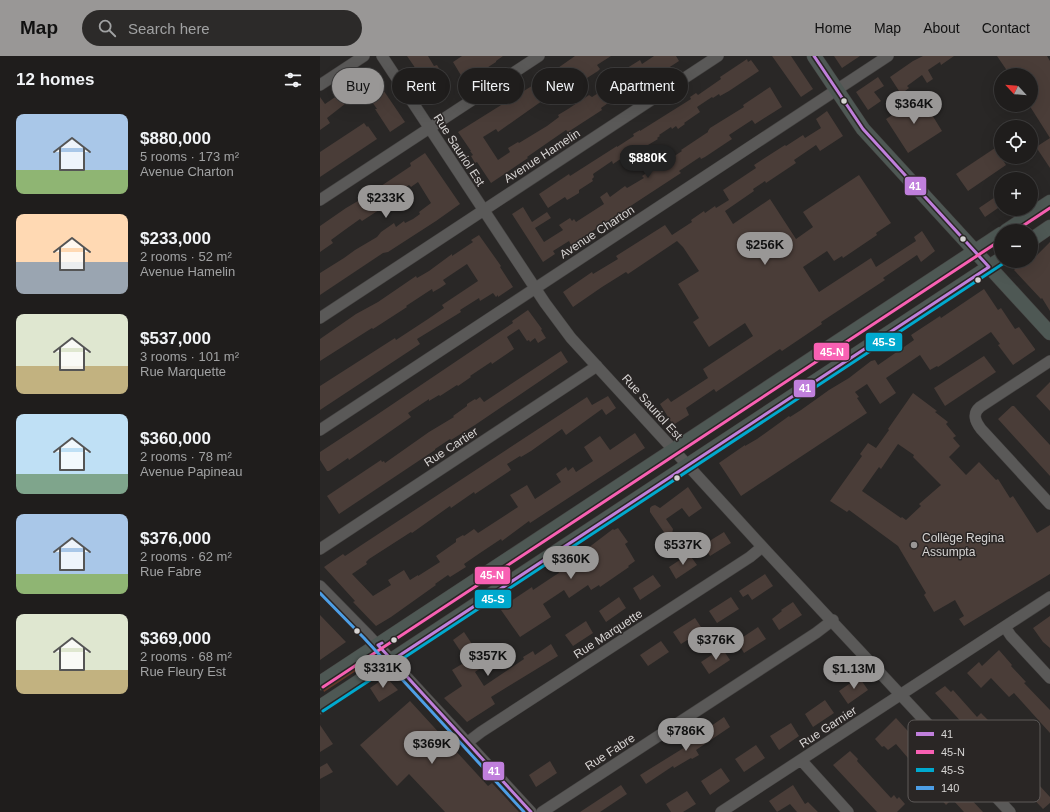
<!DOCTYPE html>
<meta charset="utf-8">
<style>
:root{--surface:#1f1d1c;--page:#2c2a29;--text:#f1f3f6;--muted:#a1a2a3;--line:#3c3b3b;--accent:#999796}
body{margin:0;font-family:Arial,sans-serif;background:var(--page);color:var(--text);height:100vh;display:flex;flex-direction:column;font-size:15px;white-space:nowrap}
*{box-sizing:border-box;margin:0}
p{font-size:13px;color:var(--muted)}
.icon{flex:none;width:22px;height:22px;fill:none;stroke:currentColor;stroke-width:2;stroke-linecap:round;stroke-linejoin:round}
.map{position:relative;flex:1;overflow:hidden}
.drawer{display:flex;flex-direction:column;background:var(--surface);width:320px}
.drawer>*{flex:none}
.hud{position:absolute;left:12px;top:12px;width:380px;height:36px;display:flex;gap:8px}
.needle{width:26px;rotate:296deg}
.fabs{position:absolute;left:674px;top:12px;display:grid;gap:8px}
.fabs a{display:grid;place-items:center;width:44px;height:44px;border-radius:50%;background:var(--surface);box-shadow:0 4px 16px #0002,0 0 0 1px var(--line);font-size:20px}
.price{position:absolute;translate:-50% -34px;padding:0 9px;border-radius:14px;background:var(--accent);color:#111;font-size:13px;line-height:26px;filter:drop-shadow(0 1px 2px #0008)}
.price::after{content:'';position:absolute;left:50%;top:24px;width:12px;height:9px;margin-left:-6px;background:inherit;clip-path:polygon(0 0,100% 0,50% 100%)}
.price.current{background:#222;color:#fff}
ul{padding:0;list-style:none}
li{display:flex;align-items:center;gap:12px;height:100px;padding:0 16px}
li span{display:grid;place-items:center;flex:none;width:112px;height:80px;border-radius:8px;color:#555}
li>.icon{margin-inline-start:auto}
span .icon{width:48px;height:48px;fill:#fffc;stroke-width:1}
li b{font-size:17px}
h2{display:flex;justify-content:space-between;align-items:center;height:48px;padding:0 16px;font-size:17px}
.tag{padding:0 14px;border-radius:18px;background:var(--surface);box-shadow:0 4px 16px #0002,0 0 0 1px var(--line);font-size:14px;line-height:36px}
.tag.current{background:var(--accent);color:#111}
header{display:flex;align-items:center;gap:24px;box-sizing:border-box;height:56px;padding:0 20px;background:var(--accent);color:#111}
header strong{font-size:19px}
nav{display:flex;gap:22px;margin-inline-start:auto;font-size:14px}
.search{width:280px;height:36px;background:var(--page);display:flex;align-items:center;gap:10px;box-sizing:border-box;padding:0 14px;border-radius:22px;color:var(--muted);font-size:15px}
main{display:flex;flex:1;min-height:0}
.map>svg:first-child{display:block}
.green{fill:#623929}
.building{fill:#4a3d38;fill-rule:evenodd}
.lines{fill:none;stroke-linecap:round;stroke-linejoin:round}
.minor-casing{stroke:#454342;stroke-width:12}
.major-casing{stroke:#454342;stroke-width:15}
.minor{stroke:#5a5958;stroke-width:11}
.major{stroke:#4e5854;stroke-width:14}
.bus-1-casing{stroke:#2a2625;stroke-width:6}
.bus-2-casing{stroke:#2a2625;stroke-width:6}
.bus-3-casing{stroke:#2a2625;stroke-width:6}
.bus-4-casing{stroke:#2a2625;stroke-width:6}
.bus-1{stroke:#c07fdc;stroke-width:3}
.bus-2{stroke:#f860b3;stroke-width:3}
.bus-3{stroke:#00a9ce;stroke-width:3}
.bus-4{stroke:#4d9ee5;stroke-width:3}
.bus-dot{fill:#d6d4d3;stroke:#2a2625;stroke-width:1.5}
.poi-dot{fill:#999796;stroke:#2a2625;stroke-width:1.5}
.labels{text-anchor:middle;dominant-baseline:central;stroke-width:3;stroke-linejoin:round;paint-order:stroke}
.street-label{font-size:12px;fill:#d6d4d3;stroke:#2a2625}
.poi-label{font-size:12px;fill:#d6d4d3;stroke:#2a2625;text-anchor:start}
.key{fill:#2a2625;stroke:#5e5a59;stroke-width:1}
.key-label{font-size:11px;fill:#d6d4d3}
.line-badge{stroke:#2a2625;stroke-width:1.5}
.badge-label{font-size:11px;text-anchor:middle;font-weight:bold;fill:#fff}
</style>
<header>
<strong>Map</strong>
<div class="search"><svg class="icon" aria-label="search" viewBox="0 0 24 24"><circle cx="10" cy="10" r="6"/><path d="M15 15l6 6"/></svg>Search here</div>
<nav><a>Home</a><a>Map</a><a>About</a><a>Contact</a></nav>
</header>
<main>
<section class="drawer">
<h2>12 homes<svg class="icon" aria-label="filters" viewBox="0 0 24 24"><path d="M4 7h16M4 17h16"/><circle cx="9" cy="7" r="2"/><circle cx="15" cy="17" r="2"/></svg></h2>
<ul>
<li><span style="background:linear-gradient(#a9c7e8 70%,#8fb573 0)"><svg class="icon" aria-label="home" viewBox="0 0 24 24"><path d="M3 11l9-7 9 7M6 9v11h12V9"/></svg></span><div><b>$880,000</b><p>5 rooms · 173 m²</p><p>Avenue Charton</p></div></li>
<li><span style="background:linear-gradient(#ffd9b3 60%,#9aa5b1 0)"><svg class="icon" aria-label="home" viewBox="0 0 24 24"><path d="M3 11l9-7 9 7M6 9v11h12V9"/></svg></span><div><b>$233,000</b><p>2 rooms · 52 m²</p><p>Avenue Hamelin</p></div></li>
<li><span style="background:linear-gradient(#dfe7d0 65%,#c2b280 0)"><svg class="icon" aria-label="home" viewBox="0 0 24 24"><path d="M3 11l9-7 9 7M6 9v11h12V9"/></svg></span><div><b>$537,000</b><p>3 rooms · 101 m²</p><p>Rue Marquette</p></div></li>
<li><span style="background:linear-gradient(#bfe0f5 75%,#7fa58c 0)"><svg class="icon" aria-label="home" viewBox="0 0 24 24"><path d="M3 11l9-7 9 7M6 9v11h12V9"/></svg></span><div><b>$360,000</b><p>2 rooms · 78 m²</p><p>Avenue Papineau</p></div></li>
<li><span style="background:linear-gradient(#a9c7e8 75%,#8fb573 0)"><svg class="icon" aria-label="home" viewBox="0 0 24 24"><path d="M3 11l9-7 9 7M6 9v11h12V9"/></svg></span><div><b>$376,000</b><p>2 rooms · 62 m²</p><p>Rue Fabre</p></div></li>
<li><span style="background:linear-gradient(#dfe7d0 70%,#c2b280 0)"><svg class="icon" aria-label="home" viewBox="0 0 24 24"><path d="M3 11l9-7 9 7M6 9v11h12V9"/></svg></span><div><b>$369,000</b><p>2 rooms · 68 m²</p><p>Rue Fleury Est</p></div></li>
</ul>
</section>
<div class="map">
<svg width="730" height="756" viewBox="0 0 730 756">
<rect width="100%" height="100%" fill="#292726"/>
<!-- green -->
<path class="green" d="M43 607 45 609 4 636 3 633Z"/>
<!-- building -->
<path class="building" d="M87 0H108L114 10 117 9 127 26 120 30 121 32 111 39 105 30 107 29Z
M142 0H183L176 5V6L145 26 133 6Z
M255 0H291L277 9 280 13 278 15 267 22 265 23 263 20 242 34 244 36 232 44 229 40 178 76 176 73 163 81 178 104 190 96 188 92 198 86 199 87 227 70 239 61 238 59 248 53 269 39 272 41 294 27 291 22 320 4 322 8 334 0H356L359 5 336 20 335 18 303 40 301 38 281 52 282 54 248 76 246 74 207 101 208 102 171 127 157 106 155 107 151 100 153 99 150 95H151L138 76 215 28Z
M452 0H471L493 33 481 41Z
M514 0H540L522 12Z
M603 0H634L621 9 620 6 608 14 613 23 607 27 602 19 587 30 589 32 581 38 570 21 593 5Z
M677 0H727L730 5V82L711 52V19H690Z
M427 3 428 6 431 4 439 15 409 35 400 40 399 38 393 42 392 41 377 51 380 56 364 67 365 68 358 73 356 70 352 73 351 71 339 79 340 80 337 82 338 83 328 89 326 91 327 93 320 98 319 96 316 98 311 90 300 98 302 102 293 108 292 105 273 118 274 121 272 123 273 125 259 134V137L249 143 247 144 245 141 228 152 219 138 249 118 250 120 297 90V91L314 80 313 78 320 74V75L371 43 370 41 376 37 378 39 401 23 400 21Z
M51 16 85 66 70 76 55 53H57L50 43 52 42 40 23Z
M558 21 564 30 554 36 561 45 548 54 536 36Z
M450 31 462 51 435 68 432 64 409 79 412 83 385 101 381 103 380 101 359 115 361 117 251 189 249 185 233 195 235 198 223 206 192 158 203 151 212 166 227 156 231 162 215 172 224 186 243 174 239 169 250 162 252 165 254 163 256 166 284 148 280 141 287 136 290 141 305 130 307 132 324 122 322 120 337 110 335 108 348 99 350 103 362 95 361 94 388 76V75L390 72 424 51 423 49Z
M24 35 30 44 7 62 10 67 0 74V41L5 48Z
M601 41 622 75 588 97 566 63Z
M507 55 523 80 500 95 496 89 474 104 476 107 446 127 445 125 433 133 434 135 405 155 413 168 450 143 476 183 493 171 483 156 539 119 571 167 556 177 557 179 523 202 522 200 514 205 507 195 483 211 499 236 551 202 556 211 596 185 594 181 602 175 615 195 601 206 597 199 563 222 565 224 501 266 502 268 462 295 460 293 396 336 394 333 366 352 369 359 353 369 340 348 348 342 351 346 388 322 383 313 433 280 425 267 389 291 373 266 379 262 358 228 379 215 363 191 357 185 308 218 306 216 282 231 253 251 243 236 272 216 273 218 298 203 296 200 345 169 352 179 372 166 371 164 384 155 385 157 395 150 396 152 409 144 403 134 436 112 434 109 465 89 466 90 483 79 485 82 501 72 496 63Z
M44 67 47 71 48 70 57 83 0 121V96Z
M730 82V112L716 91Z
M675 92 686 109 648 135 636 118Z
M105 97 140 148 116 165 68 196 63 197 0 239V217L24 202 35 194 57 181 61 176 74 167 76 171 84 165 85 167 93 163 100 158 99 156 111 147 98 126 91 131 89 129 72 140 75 146 61 156 59 154 42 165 40 163 26 173 11 184 13 187 0 196V170L26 152 55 135V134L91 110 90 107Z
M681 137V150L665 161 659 152Z
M159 179 181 210 180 211 193 231 178 241V239L176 241 173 237 160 245 159 242 140 254 141 256 97 283 100 288 0 354V330L75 282 76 284 108 263 124 252 122 249 158 225 147 208 123 224 126 228 120 232 113 236 112 233 86 250 87 251 53 273 52 272 0 305V283L36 258 58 246 96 220 97 222 109 215 132 198V200L153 186 151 184Z
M730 186V255L722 242 721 243 694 214 704 205H711Z
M664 233 678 254 681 252 695 273 699 271 715 293V294L693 309 678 289 680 288 671 276 618 311 617 310 610 314 600 299 566 322 576 337 560 348 547 328 535 336 539 341 537 342 547 357 421 440 399 407 425 389V390L437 383 469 360 470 361 481 354 509 334 529 322 551 305 555 304 558 309 594 284 591 279 620 260 621 262Z
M208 254 222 273 221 274 226 282 218 287 215 282 210 286 209 284 207 285 199 273 187 281 194 293 172 308 171 306 150 320 151 321 138 330 137 329 120 340 119 339 109 345V343L88 357 91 361 29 404 28 402 9 415H7L0 404V396L55 360 193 267 192 265Z
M241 295 248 306 155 369 131 384 130 383 115 393V394L19 458 7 440 61 404 62 406 64 405 65 407 109 376 134 361 133 360 147 350V348L155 343 156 344 160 341 164 346Z
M664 300 676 316 625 350 614 332Z
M730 326V355L716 340Z
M593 337 617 355 615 356 628 366 626 368 636 380 633 382 640 390 629 401 646 419 659 406 676 424 678 423 690 442 693 440 717 477 730 469V518L644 570 639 563 644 560 635 544 614 556 604 539 606 537 578 490 529 454 527 456 510 445 542 400 540 398 548 387 556 392 569 374 568 373ZM578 388 594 399 593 401 621 429 599 448 601 450 586 464 582 461 581 462 542 435 559 411 561 413Z
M288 340 296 352 286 359 282 353 246 379 242 373 211 395 201 401 200 400 187 408 191 414 155 438 154 436 131 452 130 450 92 477 91 476 49 503 46 506 47 508 32 518 53 540 71 529 68 524 84 514 90 524 98 519V520L120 506 116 500 136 486V483L143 479 144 480 154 473 158 477 198 451 190 439 197 435 207 429 215 443 241 426 236 418 246 411 248 415 253 411 256 416 273 405 264 391 280 380 290 394 315 377 325 392 210 467 209 465 182 485 181 483 160 497 144 508 146 511 130 521 128 519 115 528 116 529 71 561 56 570 33 546 35 545 4 511 23 498 25 500 40 490 267 341 272 349Z
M692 350H694L730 389V420L678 363Z
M368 431 382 452 369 461 362 452 346 463 353 473 352 478 346 479 330 456V452L332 450 335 449 340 452Z
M298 472 308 486 305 488 315 505 308 510 309 511 280 531 279 529 271 534 268 529 249 542 244 534 223 548 231 561 200 581 181 554 186 550 185 549 212 531 213 534 234 520 239 517 238 515 249 508 247 505 251 503 250 501 262 493 263 495 268 492 293 473 294 474Z
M404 476 411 487 390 500 383 489Z
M369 498 377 509 356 523 349 511Z
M445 518 453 530 432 544 428 538 423 541 419 535Z
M333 519 341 530 320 544 313 532Z
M299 541 306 552 286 566 279 555Z
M411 541 419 553 397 567 389 555Z
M473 546 482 559 459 574 452 563 462 555 461 554Z
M0 559 26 586 0 604Z
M730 560V592L723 586 713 572Z
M375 562 383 574 361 588 353 576Z
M266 565 273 577 253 590 245 579Z
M438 571 446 583 424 597 417 585Z
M144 576 156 594 166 588 175 602 155 616 164 630 204 603 203 601 213 595 215 599 231 588 238 600 171 641 175 648 147 666 124 642 142 630 132 614 147 605 133 584Z
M341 585 349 596 328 610 320 599Z
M402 592 410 604 389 618 381 606Z
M679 594 692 609 691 610 706 626 704 627 730 654V677L694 637 689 641 671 622 661 632 647 617 659 606 662 610Z
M66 621 78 634 59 646 50 632Z
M539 621 548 634 528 648 519 635Z
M625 630 631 636 633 634 657 661 661 657 671 667 655 681 615 637Z
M505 644 514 657 493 671 485 658Z
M90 645 168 730 172 727 199 756H125L89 718 77 730 40 689Z
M404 661 410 671 376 694 379 699 372 703 371 702 354 712 353 710 326 728 320 719 383 680 381 677Z
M576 662 628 719 663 756H644L632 743 626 749 603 723 609 718 591 699 588 702 576 688 568 694 564 690 562 691 555 683Z
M471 667 479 680 459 694 450 680Z
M0 669 13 688 0 696Z
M436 689 445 702 424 716 415 703Z
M530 695 538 703 537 705 571 742 574 739 577 743 579 741 585 748 577 756H557L513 709Z
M704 704 713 714 709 718 730 741V747L723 753 689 717Z
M230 705 237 717 216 731 209 719Z
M7 707 13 716 0 723V711Z
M401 712 410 725 390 739 381 725Z
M301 729 307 738 280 756H260Z
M473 729 485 748 488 746 498 756H477L470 748 457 756 449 745Z
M367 735 376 748 363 756H351L346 748Z"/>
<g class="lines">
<defs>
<path id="minor" d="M62 0 225 247 251 282 449 498 690 756
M0 29 44 0
M0 144 219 0
M0 262 398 0
M730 305 660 351C652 358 655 365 661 373L730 448
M0 374 568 0
M0 493 277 310
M0 530 48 579 211 756
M685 571 691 580 730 622
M148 686 161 676 430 501 442 491
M481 704 528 756
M222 756 496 577 513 564
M401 756 730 541"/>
<path id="major" d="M494 0 543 73 730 277
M686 175 730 146
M711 184 730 171
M0 627 681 178
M0 651 681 203"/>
</defs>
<!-- minor casing -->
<use href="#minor" class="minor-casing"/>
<!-- major casing -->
<use href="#major" class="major-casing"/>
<!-- minor -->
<use href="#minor" class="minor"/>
<!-- major -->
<use href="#major" class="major"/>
<defs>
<path id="bus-1" d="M62 587 58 589 211 756
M71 605 669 211 543 73 494 0"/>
<path id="bus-2" d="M695 175 730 152
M3 631 681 184"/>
<path id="bus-3" d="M3 655 684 207"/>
<path id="bus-4" d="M0 537 44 582 204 756"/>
</defs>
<!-- bus-1 casing -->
<use href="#bus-1" class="bus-1-casing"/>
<!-- bus-2 casing -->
<use href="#bus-2" class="bus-2-casing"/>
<!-- bus-3 casing -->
<use href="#bus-3" class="bus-3-casing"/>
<!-- bus-4 casing -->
<use href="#bus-4" class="bus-4-casing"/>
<!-- bus-1 -->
<use href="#bus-1" class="bus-1"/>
<!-- bus-2 -->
<use href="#bus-2" class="bus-2"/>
<!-- bus-3 -->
<use href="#bus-3" class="bus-3"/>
<!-- bus-4 -->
<use href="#bus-4" class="bus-4"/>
</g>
<!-- markers -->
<g class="bus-dot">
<circle cx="524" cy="45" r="3.5"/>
<circle cx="643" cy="183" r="3.5"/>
<circle cx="658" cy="224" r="3.5"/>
<circle cx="357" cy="422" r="3.5"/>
<circle cx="37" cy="575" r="3.5"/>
<circle cx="74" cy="584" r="3.5"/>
</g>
<circle class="poi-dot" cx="594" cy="489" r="4"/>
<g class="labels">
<!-- street labels -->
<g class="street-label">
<text transform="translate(139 94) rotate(57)">Rue Sauriol Est</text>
<text transform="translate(222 100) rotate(-33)">Avenue Hamelin</text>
<text transform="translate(277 176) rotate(-33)">Avenue Charton</text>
<text transform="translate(332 351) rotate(48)">Rue Sauriol Est</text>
<text transform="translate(131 391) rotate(-33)">Rue Cartier</text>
<text transform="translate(288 578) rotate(-33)">Rue Marquette</text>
<text transform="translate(508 671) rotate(-33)">Rue Garnier</text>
<text transform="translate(290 696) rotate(-33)">Rue Fabre</text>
</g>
<!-- poi labels -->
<g class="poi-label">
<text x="602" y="482">Collège Regina<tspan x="602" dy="14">Assumpta</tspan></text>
</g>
</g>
<!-- legend -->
<rect x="588" y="664" width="132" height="82" rx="6" class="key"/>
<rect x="596" y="676" width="18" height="4" fill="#c07fdc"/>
<rect x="596" y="694" width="18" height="4" fill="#f860b3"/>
<rect x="596" y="712" width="18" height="4" fill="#00a9ce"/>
<rect x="596" y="730" width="18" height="4" fill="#4d9ee5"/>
<g class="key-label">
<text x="621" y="682">41</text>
<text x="621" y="700">45-N</text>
<text x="621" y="718">45-S</text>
<text x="621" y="736">140</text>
</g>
<g class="line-badge">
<rect x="584" y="120" width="23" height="20" rx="4" fill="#c07fdc"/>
<rect x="545" y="276" width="38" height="20" rx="4" fill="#00a9ce"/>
<rect x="493" y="286" width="37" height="19" rx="4" fill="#f860b3"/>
<rect x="473" y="323" width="23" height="19" rx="4" fill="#c07fdc"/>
<rect x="154" y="510" width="37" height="19" rx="4" fill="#f860b3"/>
<rect x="154" y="533" width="38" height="20" rx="4" fill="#00a9ce"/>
<rect x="162" y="705" width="23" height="20" rx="4" fill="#c07fdc"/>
</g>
<g class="badge-label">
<text x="595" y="134">41</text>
<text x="564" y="290">45-S</text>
<text x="512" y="300">45-N</text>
<text x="485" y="336">41</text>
<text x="172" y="523">45-N</text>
<text x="173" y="547">45-S</text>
<text x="174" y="719">41</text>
</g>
</svg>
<div class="fabs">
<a><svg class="needle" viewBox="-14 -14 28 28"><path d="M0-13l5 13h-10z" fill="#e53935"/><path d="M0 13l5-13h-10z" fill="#a1a2a3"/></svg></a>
<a><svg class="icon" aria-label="locate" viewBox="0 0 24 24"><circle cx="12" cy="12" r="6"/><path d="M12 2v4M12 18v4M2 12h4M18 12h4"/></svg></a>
<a>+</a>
<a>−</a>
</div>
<b class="price" style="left:594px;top:69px">$364K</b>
<b class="price current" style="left:328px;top:123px">$880K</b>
<b class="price" style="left:66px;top:163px">$233K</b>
<b class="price" style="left:445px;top:210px">$256K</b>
<b class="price" style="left:363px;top:510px">$537K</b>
<b class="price" style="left:251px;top:524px">$360K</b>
<b class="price" style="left:396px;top:605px">$376K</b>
<b class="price" style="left:168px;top:621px">$357K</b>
<b class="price" style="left:63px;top:633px">$331K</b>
<b class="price" style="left:534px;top:634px">$1.13M</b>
<b class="price" style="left:366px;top:696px">$786K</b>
<b class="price" style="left:112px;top:709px">$369K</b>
<div class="hud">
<a class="tag current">Buy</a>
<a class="tag">Rent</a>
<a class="tag">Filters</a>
<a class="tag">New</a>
<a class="tag">Apartment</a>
</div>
</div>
</main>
